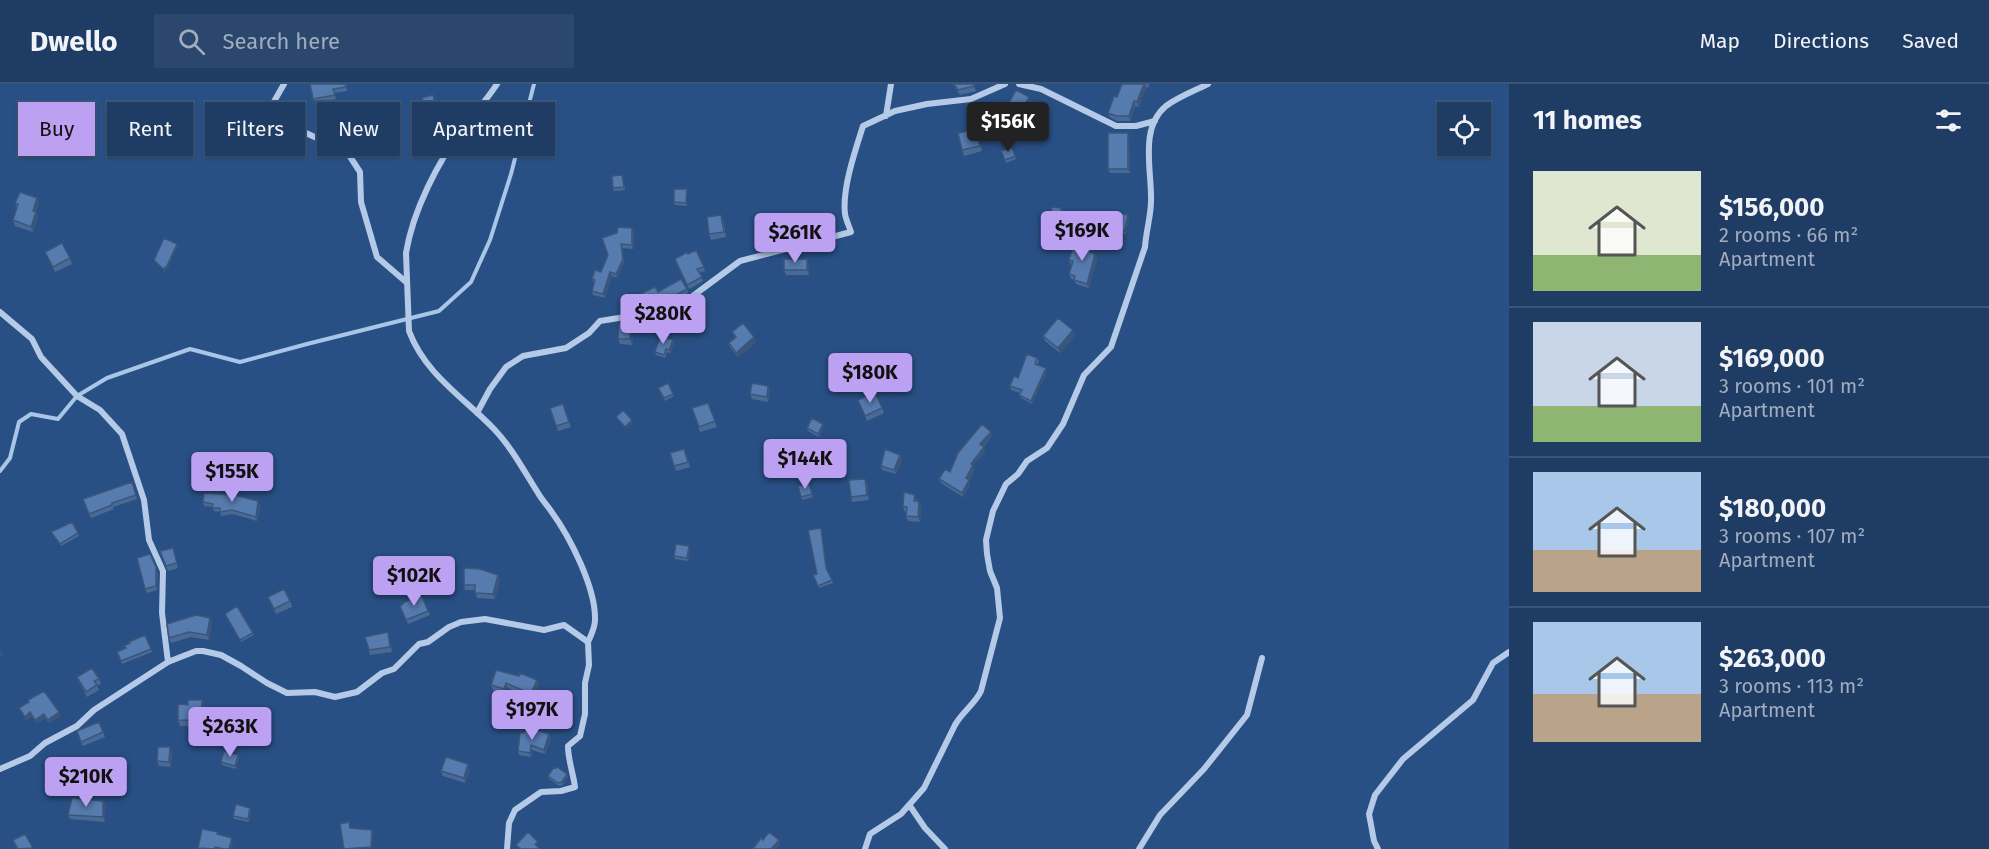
<!DOCTYPE html>
<meta charset="utf-8">
<style>
:root{--surface:#1f3c64;--page:#2c476d;--text:#f1f3f6;--muted:#a1adbf;--line:#3c5678;--accent:#bca0f2}
body{margin:0;font-family:"Fira Sans",sans-serif;background:var(--page);color:var(--text);height:100vh;display:flex;flex-direction:column;font-size:22px;white-space:nowrap}
*{box-sizing:border-box;margin:0}
p{font-size:20px;color:var(--muted)}
.icon{flex:none;width:33px;height:33px;fill:none;stroke:currentColor;stroke-width:2;stroke-linecap:round;stroke-linejoin:round}
.map{position:relative;flex:1;overflow:hidden}
.sheet{display:flex;flex-direction:column;background:var(--surface);width:480px}
.sheet>*{flex:none}
.banner{position:absolute;left:18px;top:18px;width:570px;height:54px;display:flex;gap:12px}
.controls{position:absolute;left:1437px;top:18px;display:grid;gap:12px}
.controls a{display:grid;place-items:center;width:54px;height:54px;border-radius:0px;background:var(--surface);box-shadow:0 2px 4px #0004,0 0 0 2px var(--line);font-size:30px}
.price{position:absolute;translate:-50% -51px;padding:0 14px;border-radius:6px;background:var(--accent);color:#111;font-size:20px;line-height:39px;filter:drop-shadow(0 2px 3px #0008)}
.price::after{content:'';position:absolute;left:50%;top:36px;width:18px;height:14px;margin-left:-9px;background:inherit;clip-path:polygon(0 0,100% 0,50% 100%)}
.price.on{background:#222;color:#fff}
ul{padding:0;list-style:none}
li{display:flex;align-items:center;gap:18px;height:150px;padding:0 24px}
li+li{border-top:2px solid var(--line)}
li span{display:grid;place-items:center;flex:none;width:168px;height:120px;border-radius:0px;color:#555}
li>.icon{margin-inline-start:auto}
span .icon{width:72px;height:72px;fill:#fffc;stroke-width:1}
li b{font-size:26px}
h2{display:flex;justify-content:space-between;align-items:center;height:72px;padding:0 24px;font-size:26px}
.chip{padding:0 21px;border-radius:0px;background:var(--surface);box-shadow:0 2px 4px #0004,0 0 0 2px var(--line);font-size:21px;line-height:54px}
.chip.on{background:var(--accent);color:#111}
header{display:flex;align-items:center;gap:36px;box-sizing:border-box;height:84px;padding:0 30px;background:var(--surface);border-bottom:2px solid var(--line)}
header strong{font-size:28px}
nav{display:flex;gap:33px;margin-inline-start:auto;font-size:21px}
.search{width:420px;height:54px;background:var(--page);display:flex;align-items:center;gap:15px;box-sizing:border-box;padding:0 21px;border-radius:0px;color:var(--muted);font-size:22px}
main{display:flex;flex:1;min-height:0}
.map>svg:first-child{display:block}
.lines{fill:none;stroke-linecap:round;stroke-linejoin:round}
.stream{stroke:#a9c5e7;stroke-width:4}
.street{stroke:#b4cae7;stroke-width:6}
.wall{fill:#4a6a96}
.shaded-wall{fill:#3c567a}
.building{fill:#567bae;stroke:#3c567a;stroke-width:1.5}
</style>
<header>
<strong>Dwello</strong>
<div class="search"><svg class="icon" aria-label="search" viewBox="0 0 24 24"><circle cx="10" cy="10" r="6"/><path d="M15 15l6 6"/></svg>Search here</div>
<nav><a>Map</a><a>Directions</a><a>Saved</a></nav>
</header>
<main>
<div class="map">
<svg width="1509" height="765" viewBox="0 0 1509 765">
<rect width="100%" height="100%" fill="#295085"/>
<g class="lines">
<!-- stream -->
<path class="stream" d="M0 387 10 374 19 338 31 330 58 335 77 312 107 294 190 265 240 278 307 260 439 227 471 198 490 156 511 90 534 0"/>
<!-- street -->
<path class="street" d="M284 0 268 28 293 43 347 68 360 88 361 118 377 173 406 198
M1019 0 1041 5 1116 42H1136L1155 37
M886 32 891 0
M0 228 32 255 41 273 77 312 100 326 122 350 144 416 149 456 163 487 162 529 168 578
M477 329 490 305 506 283 523 272 566 264 589 249 600 237 669 226 686 217 740 177 851 148C849 142 846 136 845 130 842 105 855 67 863 42L895 27 927 20 971 15 1005 0
M0 685 30 672 45 659 77 642 94 626 168 578 196 567H203L221 571 241 582 267 599 287 609 315 608 335 613 357 608 382 589 394 585 419 560 428 558 449 543 461 538 485 535 544 546 564 541 588 558C591 551 595 544 595 536 596 504 570 453 551 427 547 421 542 416 538 409 524 387 512 364 494 345 463 313 425 290 409 247L406 169C413 126 438 78 463 44 474 29 487 16 497 0
M910 722 925 744 945 765
M507 765 509 739 515 726 541 708 561 707 575 703C573 688 568 676 568 662L580 652 585 630V599L589 581 588 558
M865 765 870 750 901 730 924 704 955 641C962 628 975 620 981 607L1000 534 997 504 990 487 987 470 986 456 993 427 1006 400 1018 390 1027 377 1047 364 1063 340 1084 291 1111 263 1145 163C1146 147 1151 132 1151 117 1152 87 1139 44 1166 22 1178 13 1194 7 1208 0
M1139 765 1160 731 1204 685 1247 631 1262 574
M1378 765 1374 757 1369 730 1375 711 1403 675 1473 616 1493 579 1509 568"/>
</g>
<!-- wall -->
<path class="wall" d="M310 0H346L347 7 334 9 336 15 315 19Z
M953 0H973L976 7 960 11Z
M1122 0H1149L1148 4 1146 3 1139 23 1135 22 1130 37H1117L1110 33 1108 29 1117 13Z
M433 11 437 25 426 27 422 14Z
M1031 18 1024 31 1011 24 1009 19Z
M976 45 982 67 964 72 962 66Z
M1129 53 1130 89H1110L1108 85Z
M1012 63 1016 75 1006 79 1001 67Z
M623 94 625 106 614 107 613 104Z
M687 108V122L675 121 674 118Z
M15 119H39L36 129 38 133 33 148 15 142 13 136 17 124Z
M1061 124 1063 128V133H1069L1070 138 1069 151 1071 155 1067 165 1050 159 1048 155Z
M1128 131 1129 133 1126 150 1116 148 1115 145Z
M723 136 726 153 711 156 709 150Z
M634 148 633 165 622 164 624 179 617 194 612 192 605 214 593 211 592 207 594 199 592 195 601 188 617 149Z
M1094 166V169L1097 174 1089 204 1076 200 1074 196 1071 195 1069 190 1072 181H1071L1069 176Z
M45 168 70 174 72 180 55 188Z
M676 179 704 183 705 187 699 189 703 197 689 205Z
M809 180V191H786L784 186Z
M687 205 688 209 669 220 635 226 634 222 658 208Z
M631 239 633 244 632 261 620 260 618 255Z
M732 248 756 258 738 273 730 263 729 259 735 254Z
M1075 251 1060 269 1045 257 1043 252Z
M674 259 670 269 667 268 665 274 656 271 655 268Z
M1037 274 1039 277 1037 281 1046 284 1047 287 1032 320 1021 314 1019 311 1020 309 1011 306 1010 302Z
M668 299 674 312 665 317 658 304Z
M768 302 770 307 768 318 752 315 750 310Z
M875 308 884 329 867 337 858 316Z
M708 319 717 343 700 348 692 324Z
M563 320 571 343 558 347 550 324Z
M824 342 819 353 808 347 807 344Z
M992 352 983 363 985 367 973 382 975 385 969 396 970 400 963 413 941 399 939 395 950 388Z
M670 369 686 370 690 383 676 387Z
M900 371 902 376 896 390 882 386 881 382Z
M865 395 867 400 869 416 852 418 851 413Z
M132 398 137 415 113 423 114 425 91 434 83 415Z
M809 399 813 413 802 416 798 402Z
M917 415V417L921 422 920 438 908 437 906 432 907 428H905L903 423Z
M203 418 260 421 257 437 233 430 221 432 220 428 214 427 213 423 204 422Z
M72 438 79 452 61 462 51 448Z
M821 444 827 486 833 499 819 504 813 491 817 490Z
M689 462 690 465 688 477 675 475 674 472Z
M173 464 178 484 168 487 160 467Z
M158 488 157 506 147 509 145 505Z
M500 496 495 515 477 514 475 506H465L464 501Z
M421 510 430 531 408 540 400 522Z
M268 513 290 517 292 523 276 530Z
M225 530 253 549 254 551 241 558Z
M210 534 212 539 209 556 191 553 171 559 169 554Z
M388 548 392 568 370 571 365 553Z
M145 551 152 568 122 580 117 568 126 564Z
M519 592 537 596 539 601 533 615 508 604 506 610 493 606 491 601Z
M77 593 99 595 101 600 97 602 99 606 87 613 79 598Z
M202 616 204 622 203 642H180L178 636Z
M19 624 59 628 60 632 49 639 45 634 37 639 32 632 26 636Z
M99 638 105 653 83 662 77 647Z
M535 649 549 650 551 654 545 670 532 666 531 673 519 671 518 667Z
M172 668 171 683 159 682 157 677Z
M239 674 236 685 222 681 221 678Z
M470 685 465 699 443 692 441 687Z
M567 690 568 692 563 701 559 702 549 695 548 692Z
M105 721V738L70 735 68 731Z
M250 724 251 726 249 738 234 735 233 732Z"/>
<!-- shaded-wall -->
<path class="shaded-wall" d="M1144 0H1145L1146 3 1139 23 1137 18Z
M1029 13 1031 18 1024 31 1022 26Z
M1134 17 1135 22 1130 37 1129 32Z
M1128 49 1129 53 1130 89 1128 85Z
M37 114 39 119 36 129 38 133 33 148 31 143 33 127Z
M1128 131 1129 133 1126 150 1125 147Z
M1069 133 1070 138 1069 151 1071 155 1067 165 1066 161Z
M632 144 634 148 633 165 632 161Z
M177 160 178 162 168 184 164 188 163 185Z
M621 160 624 179 617 194 616 190Z
M1093 162 1094 166 1092 173 1090 168Z
M1095 170 1097 174 1089 204 1087 200Z
M807 175 809 180V191L807 186Z
M610 188 612 192 605 214 603 210Z
M631 239 633 244 632 261 630 255Z
M1073 246 1075 251 1060 269 1058 264Z
M754 253 756 258 738 273 736 269Z
M673 256 674 259 670 269 669 266Z
M1046 284 1047 287 1032 320 1031 317Z
M768 302 770 307 768 318 767 313Z
M632 336 633 339 626 345 625 343Z
M823 340 824 342 819 353 818 350Z
M991 348 992 352 981 364 980 360Z
M984 363 985 367 973 382 975 385 967 398 966 394 971 380Z
M900 371 902 376 896 390 894 386Z
M865 395 867 400 869 416 867 411Z
M969 396 970 400 963 413 962 409Z
M258 417 260 421 257 437 256 433Z
M919 417 921 422 920 438 918 433Z
M689 462 690 465 688 477 687 474Z
M156 483 158 488 157 506 156 502Z
M498 491 500 496 495 515 493 510Z
M210 534 212 539 209 556 207 551Z
M2 566 3 571 0 574V568Z
M537 596 539 601 533 615 531 610Z
M506 599 508 604 506 610 504 605Z
M202 616 204 622 203 642 201 637Z
M30 628 32 632 26 636 25 633Z
M59 628 60 632 49 639 48 636Z
M44 630 45 634 37 639 35 636Z
M549 650 551 654 545 670 544 666Z
M531 661 532 666 531 673 530 669Z
M170 663 172 668 171 683 169 678Z
M238 671 239 674 236 685 235 682Z
M468 680 470 685 465 699 464 694Z
M567 690 568 692 563 701 562 698Z
M103 717 105 721V738L103 733Z
M250 724 251 726 249 738 248 735Z
M372 746 373 749 372 765 371 763Z
M232 754 233 758 231 765H229Z
M779 756 780 760 776 765H771Z"/>
<!-- building -->
<path class="building" d="M310 0H345L346 3 333 5 335 11 313 15Z
M954 0H973L974 2 958 6Z
M1122 0H1144L1137 18 1134 17 1129 32H1116L1108 29 1114 12 1117 13Z
M1016 6 1029 13 1022 26 1009 19Z
M433 11 436 22 425 25 422 14Z
M976 45 980 62 962 66 958 49Z
M1108 49H1128V85H1108Z
M1012 63 1015 72 1005 76 1001 67Z
M622 91 624 103 613 104 612 92Z
M674 105H687L686 119 674 118Z
M20 108 37 114 33 127 36 128 31 143 13 136 18 120 15 119Z
M1052 123 1061 124V133H1069L1067 150H1069L1066 161 1048 155Z
M1118 129 1128 131 1125 147 1115 145Z
M721 131 724 148 709 150 707 133Z
M618 143 632 144V161L621 160 623 175 616 190 610 188 603 210 592 207 595 196 592 195 595 186 601 188 608 171 602 154 617 149Z
M164 154 177 160 167 182 163 185 154 176Z
M1075 156 1093 162 1090 168 1095 170 1087 200 1074 196 1075 192 1069 190 1073 177 1069 176Z
M62 159 70 174 53 183 45 168Z
M696 166 704 183 697 185 702 193 687 201 675 175 687 168 688 170Z
M784 175H807V186H784Z
M681 195 687 205 667 216 634 222 643 217 640 210 655 203 658 208Z
M1058 234 1073 246 1058 264 1043 252Z
M619 239H631L630 255H618Z
M743 239 754 253 736 269 729 259 736 253 732 248Z
M660 252 673 256 669 266 666 265 664 271 655 268Z
M1027 270 1037 274 1035 280 1046 284 1031 317 1019 311 1022 306 1010 302 1014 292 1018 294Z
M668 299 673 310 664 314 658 304Z
M752 299 768 302 767 313 750 310Z
M875 308 882 324 865 332 858 316Z
M708 319 715 337 699 343 692 324Z
M563 320 569 338 556 342 550 324Z
M623 326 632 336 625 343 616 333Z
M812 334 823 340 818 350 807 344Z
M982 340 991 348 980 360 984 363 971 380 973 381 966 394 969 396 962 409 939 395 945 385 950 388 958 369Z
M684 365 688 378 674 382 670 369Z
M885 365 900 371 894 386 881 382Z
M865 395 867 411 851 413 849 396Z
M132 398 136 411 112 419V421L89 430 83 415Z
M809 399 812 410 801 413 798 402Z
M904 408 915 411 914 417H919L918 433 906 432 907 423H903Z
M204 409 234 411 258 417 256 433 232 426 220 428V424H212L213 420 203 418Z
M72 438 78 449 60 460 51 448Z
M821 444 826 484 832 496 818 502 813 491 817 490 808 446Z
M676 460 689 462 687 474 674 472Z
M173 464 177 479 166 482 160 467Z
M150 470 156 483V502L145 505 137 474Z
M464 484 480 485 498 491 493 510 475 509V501H464Z
M284 505 290 517 274 525 268 513Z
M421 510 428 527 406 536 400 522 403 520V519Z
M237 522 253 549 240 556 225 530Z
M196 531 210 534 207 551 189 548 169 554 167 540Z
M388 548 390 563 369 566 365 553Z
M145 551 151 565 121 577 117 568 126 564 124 562 130 559 129 558Z
M92 584 99 595 94 597 97 601 86 608 77 593Z
M496 586 519 592 520 589 537 596 531 610 506 599 504 605 491 601Z
M44 607 59 628 48 636 44 630 35 636 30 628 25 633 19 624 29 618 28 616Z
M188 616H202L201 637 178 636V620L188 621Z
M99 638 103 648 81 658 77 647Z
M537 646 549 650 544 666 531 661 530 669 518 667 520 649H523V647L535 649Z
M158 663H170L169 678 157 677Z
M224 667 238 671 235 682 221 678Z
M446 673 468 680 464 694 441 687Z
M554 683 556 684 557 683 567 690 562 698 558 699 548 692Z
M72 714 103 717V733L68 731Z
M236 720 250 724 248 735 233 732Z
M349 738 350 744 372 746 371 763 344 765 340 740Z
M202 745 218 748 217 750 232 754 229 765H224L215 763 214 765 198 764Z
M528 748 538 758 535 760 540 765H521L516 761Z
M769 748 779 756 771 765H753L761 754 763 756Z
M25 750 33 764 18 765 13 756Z"/>
</svg>
<div class="controls">
<a><svg class="icon" aria-label="locate" viewBox="0 0 24 24"><circle cx="12" cy="12" r="6"/><path d="M12 2v4M12 18v4M2 12h4M18 12h4"/></svg></a>
</div>
<b class="price on" style="left:1008px;top:69px">$156K</b>
<b class="price" style="left:1082px;top:178px">$169K</b>
<b class="price" style="left:795px;top:180px">$261K</b>
<b class="price" style="left:663px;top:261px">$280K</b>
<b class="price" style="left:870px;top:320px">$180K</b>
<b class="price" style="left:805px;top:406px">$144K</b>
<b class="price" style="left:232px;top:419px">$155K</b>
<b class="price" style="left:414px;top:523px">$102K</b>
<b class="price" style="left:532px;top:657px">$197K</b>
<b class="price" style="left:230px;top:674px">$263K</b>
<b class="price" style="left:86px;top:724px">$210K</b>
<div class="banner">
<a class="chip on">Buy</a>
<a class="chip">Rent</a>
<a class="chip">Filters</a>
<a class="chip">New</a>
<a class="chip">Apartment</a>
</div>
</div>
<section class="sheet">
<h2>11 homes<svg class="icon" aria-label="filters" viewBox="0 0 24 24"><path d="M4 7h16M4 17h16"/><circle cx="9" cy="7" r="2"/><circle cx="15" cy="17" r="2"/></svg></h2>
<ul>
<li><span style="background:linear-gradient(#dfe7d0 70%,#8fb573 0)"><svg class="icon" aria-label="home" viewBox="0 0 24 24"><path d="M3 11l9-7 9 7M6 9v11h12V9"/></svg></span><div><b>$156,000</b><p>2 rooms · 66 m²</p><p>Apartment</p></div></li>
<li><span style="background:linear-gradient(#c9d6e8 70%,#8fb573 0)"><svg class="icon" aria-label="home" viewBox="0 0 24 24"><path d="M3 11l9-7 9 7M6 9v11h12V9"/></svg></span><div><b>$169,000</b><p>3 rooms · 101 m²</p><p>Apartment</p></div></li>
<li><span style="background:linear-gradient(#a9c7e8 65%,#b9a48a 0)"><svg class="icon" aria-label="home" viewBox="0 0 24 24"><path d="M3 11l9-7 9 7M6 9v11h12V9"/></svg></span><div><b>$180,000</b><p>3 rooms · 107 m²</p><p>Apartment</p></div></li>
<li><span style="background:linear-gradient(#a9c7e8 60%,#b9a48a 0)"><svg class="icon" aria-label="home" viewBox="0 0 24 24"><path d="M3 11l9-7 9 7M6 9v11h12V9"/></svg></span><div><b>$263,000</b><p>3 rooms · 113 m²</p><p>Apartment</p></div></li>
</ul>
</section>
</main>
